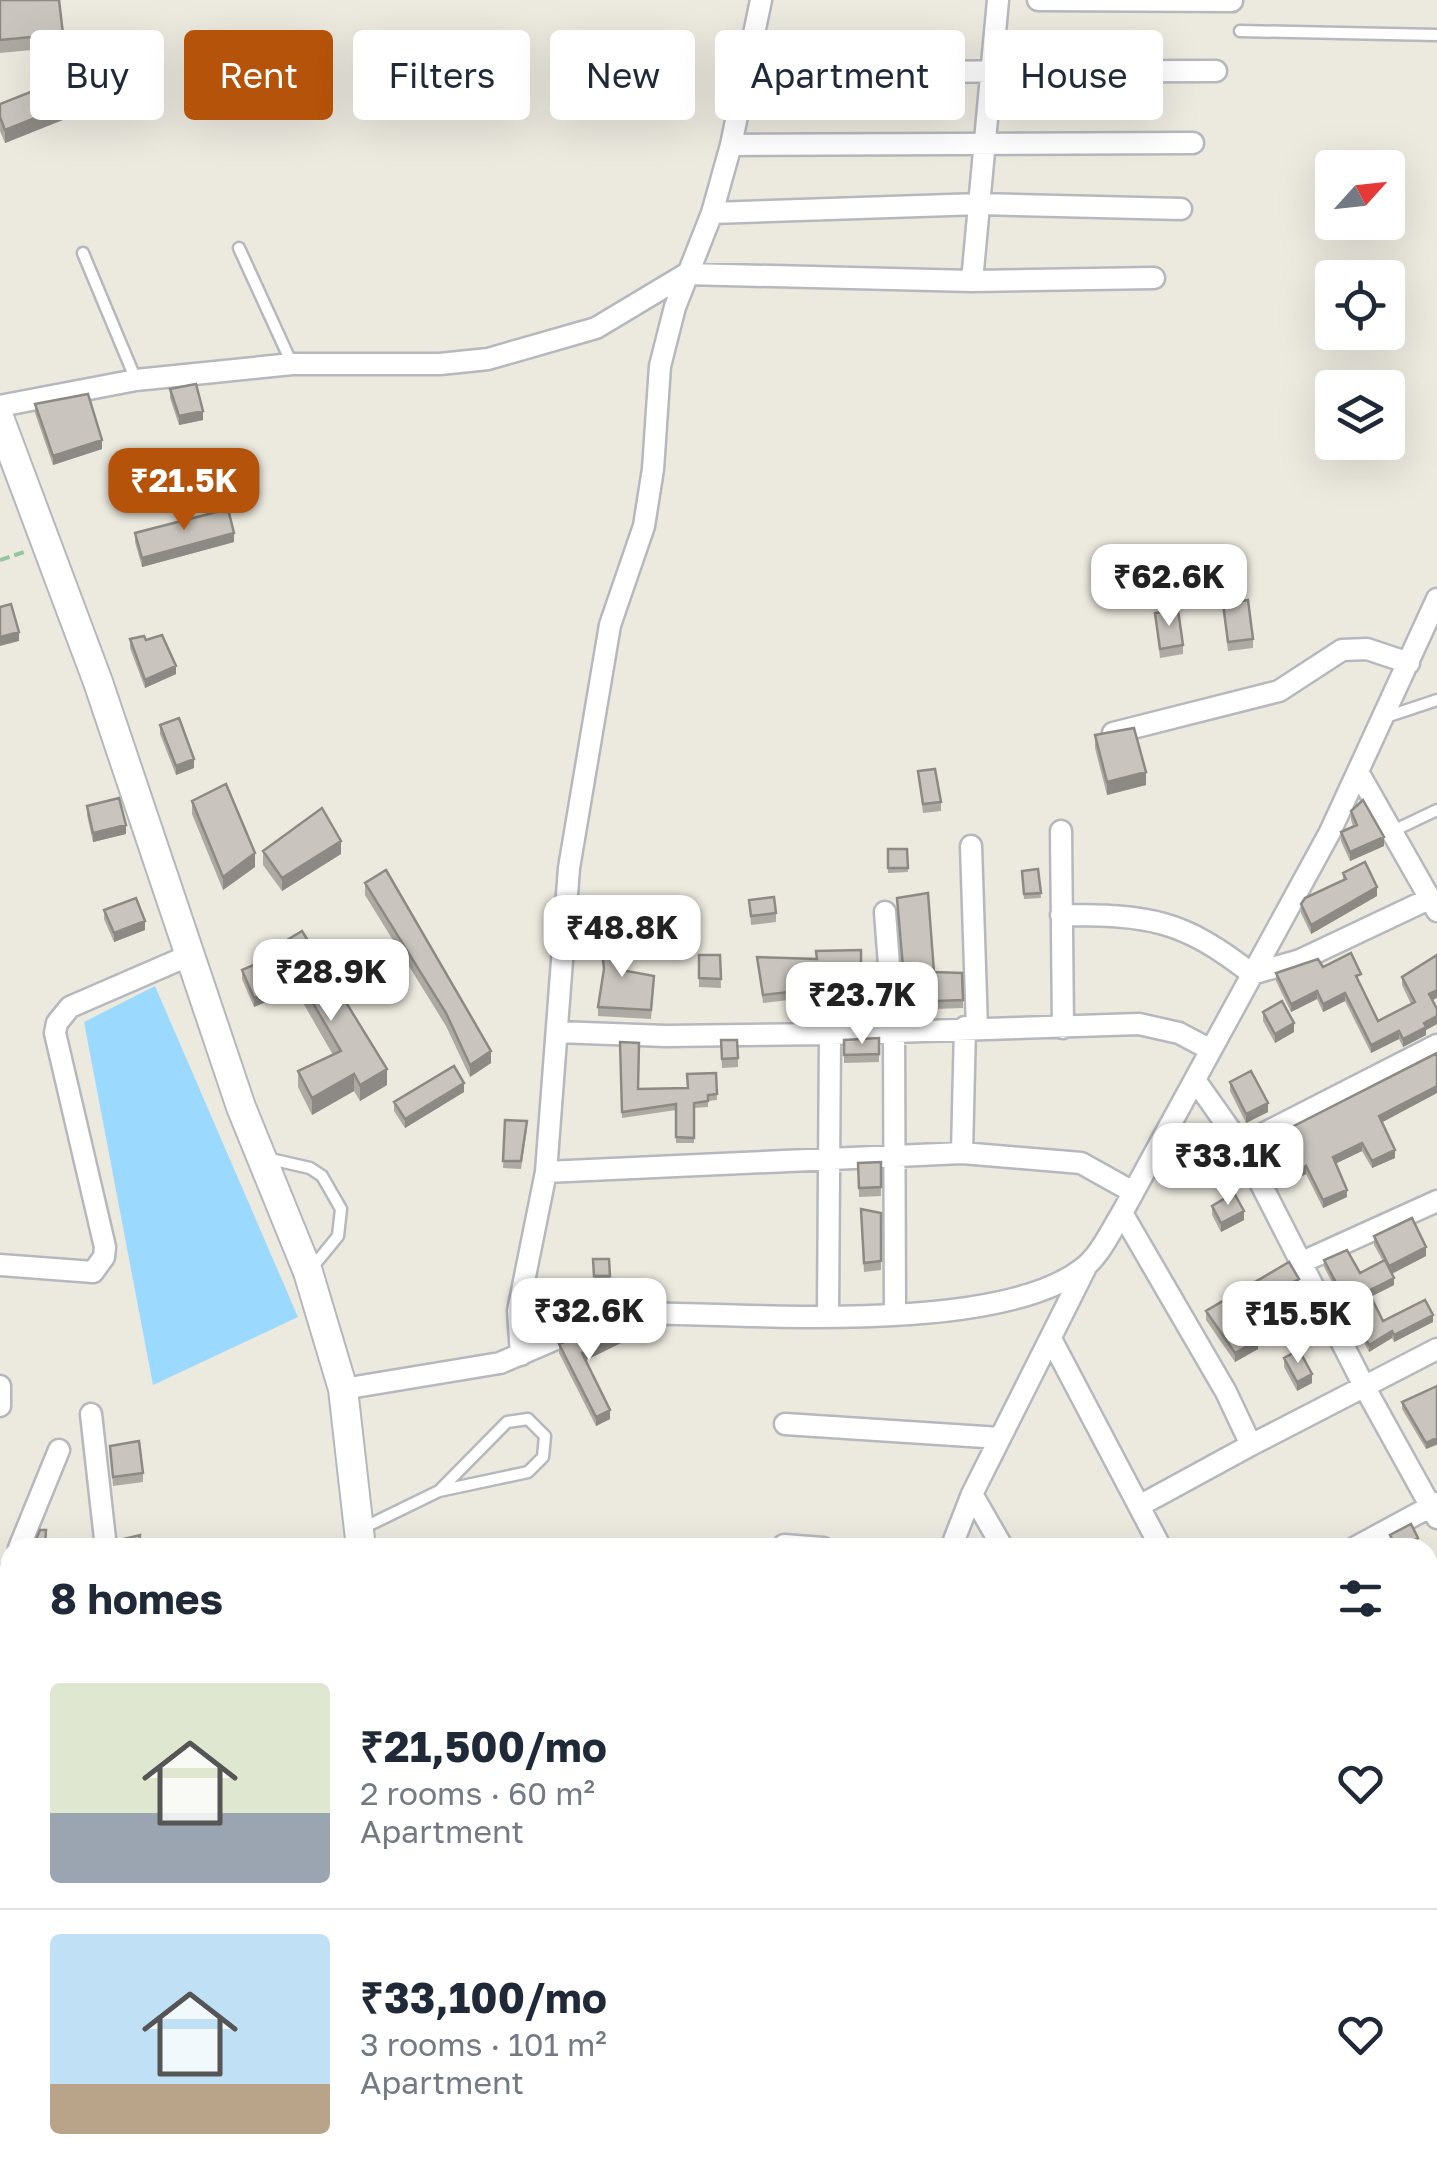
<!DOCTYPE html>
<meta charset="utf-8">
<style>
:root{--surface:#fff;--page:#f6f6f7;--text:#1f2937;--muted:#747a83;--line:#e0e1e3;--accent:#b45309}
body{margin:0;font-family:"Golos Text",sans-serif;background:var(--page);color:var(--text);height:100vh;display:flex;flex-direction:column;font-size:38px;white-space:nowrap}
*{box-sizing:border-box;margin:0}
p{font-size:32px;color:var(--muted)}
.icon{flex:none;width:55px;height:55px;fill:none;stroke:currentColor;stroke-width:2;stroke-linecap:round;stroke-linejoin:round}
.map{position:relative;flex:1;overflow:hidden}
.panel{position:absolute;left:0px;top:1538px;width:1438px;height:642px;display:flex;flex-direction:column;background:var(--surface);border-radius:30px 30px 0 0;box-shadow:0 10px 40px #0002}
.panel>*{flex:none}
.guide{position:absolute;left:30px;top:30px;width:1378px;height:90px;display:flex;gap:20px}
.needle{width:65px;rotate:63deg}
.buttons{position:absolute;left:1315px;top:150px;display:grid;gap:20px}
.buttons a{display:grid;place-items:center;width:90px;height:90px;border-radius:10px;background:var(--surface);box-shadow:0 10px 40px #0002;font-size:50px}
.price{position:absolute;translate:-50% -85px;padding:0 22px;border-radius:20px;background:#fff;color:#222;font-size:32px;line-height:65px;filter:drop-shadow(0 2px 5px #0008)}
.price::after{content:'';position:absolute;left:50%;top:60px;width:30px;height:22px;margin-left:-15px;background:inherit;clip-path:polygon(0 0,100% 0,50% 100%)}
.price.active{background:var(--accent);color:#fff}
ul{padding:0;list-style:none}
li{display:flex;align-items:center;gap:30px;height:250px;padding:0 50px}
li+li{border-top:2px solid var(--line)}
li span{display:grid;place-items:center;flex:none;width:280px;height:200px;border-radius:10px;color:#555}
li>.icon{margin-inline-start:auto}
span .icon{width:120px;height:120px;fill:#fffc;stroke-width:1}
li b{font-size:42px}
h2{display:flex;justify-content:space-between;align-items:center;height:120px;padding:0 50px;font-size:42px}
.pill{padding:0 35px;border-radius:10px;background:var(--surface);box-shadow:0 10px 40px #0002;font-size:35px;line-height:90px}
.pill.active{background:var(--accent);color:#fff}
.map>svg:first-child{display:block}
.water{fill:#9cd9ff}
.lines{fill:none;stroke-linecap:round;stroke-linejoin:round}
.canal{stroke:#9cd9ff;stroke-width:20}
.lane-casing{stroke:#b5b8bd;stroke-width:15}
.street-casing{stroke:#b5b8bd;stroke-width:25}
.secondary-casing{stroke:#b3b8bd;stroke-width:32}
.path{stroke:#93c79f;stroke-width:4;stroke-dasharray:10 5;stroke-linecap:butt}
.lane{stroke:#fff;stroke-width:10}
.street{stroke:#fff;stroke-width:20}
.secondary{stroke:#fff;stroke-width:28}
.wall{fill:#ada9a3}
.shaded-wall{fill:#8d8a85}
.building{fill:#c9c5be;stroke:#8d8a85;stroke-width:2.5}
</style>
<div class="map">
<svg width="1437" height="2178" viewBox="0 0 1437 2178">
<rect width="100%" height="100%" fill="#ece9df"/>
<!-- water -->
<path class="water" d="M155 986 298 1317 153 1385 84 1022Z
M0 2067 10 2071V2170H29L30 2176 0 2178Z"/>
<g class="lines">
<!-- canal -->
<path class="canal" d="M0 2007 10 2010
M1428 2155 1437 2154
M304 2170V2178
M992 2170 1063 2178
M1114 2178 1221 2170"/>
<defs>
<path id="lane" d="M1240 31 1437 35
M239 248 292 364
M83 253 136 380
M1386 717 1437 700
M1395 830 1437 810
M266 1158 310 1168 322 1176 341 1209 338 1236 311 1269
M361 1529 439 1491 528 1472 543 1457 545 1436 528 1419 507 1422 439 1491"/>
<path id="street" d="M1038 0 1232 1
M746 72 1216 71
M731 145 1193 143
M712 213 980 204 1181 209
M972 281 998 0
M0 406 136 380 292 364H440L488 359 596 328 686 274 972 281 1154 278
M1113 733 1279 691 1342 650 1367 649 1409 663
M1358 772 1437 911
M1061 831 1063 1028
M971 846 977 1028
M885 912 894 1031 895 1315
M1061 915C1149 915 1182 919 1252 974L1300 960 1431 898
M557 1032 666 1036 830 1034 1139 1024 1179 1033 1211 1050
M1195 1080 1241 1145 1364 1386 1437 1518
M1241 1145 1437 1045
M962 1153 965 1027
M546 1172 962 1153 1081 1163 1133 1192
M1122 1213 1226 1392 1251 1445 1437 1349
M1300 1263 1437 1201
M0 1265 93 1272 104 1257 105 1247 55 1033 57 1023 70 1007 190 955
M828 1314 830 1034
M1051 1339 1161 1548
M521 1355 518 1311 546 1172 569 868 610 625 644 526 653 469 660 366 675 307 712 213 731 145 761 0
M0 1386V1406
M343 1389 500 1363 598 1321 636 1313C748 1314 995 1335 1082 1269 1099 1257 1111 1231 1122 1213L1330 832 1437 599
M91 1414 106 1548
M785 1424 1000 1438
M972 1494 1003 1548
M1139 1506 1251 1445
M784 1545 823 1548
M19 1548 59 1450
M951 1548 972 1494 1085 1269
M1354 1548 1437 1503
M0 1595 10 1570
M0 1640 10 1644
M1428 1775 1437 1877
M0 1781 10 1757
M1428 2060 1437 2059
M1428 2108H1437
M563 2170 652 2178
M52 2178 67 2170"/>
<path id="secondary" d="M0 420 98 682 241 1107 308 1272 343 1389 361 1548
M241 2178 242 2170"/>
</defs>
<!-- lane casing -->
<use href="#lane" class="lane-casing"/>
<!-- street casing -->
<use href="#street" class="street-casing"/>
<!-- secondary casing -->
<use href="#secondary" class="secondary-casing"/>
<!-- path -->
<path class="path" d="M0 560 24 552
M0 2042 10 2046"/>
<!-- lane -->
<use href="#lane" class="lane"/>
<!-- street -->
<use href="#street" class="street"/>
<!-- secondary -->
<use href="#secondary" class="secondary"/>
</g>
<!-- wall -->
<path class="wall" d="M0 0 63 34V47L0 53Z
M133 92 5 143 0 131V104Z
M170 389 203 420 179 425 170 398Z
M35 404 102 449 53 465 35 413Z
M135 533 234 542 142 567 135 542Z
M1223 604 1253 639V648L1228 651Z
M1155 613 1183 645V654L1160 658Z
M130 639 146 640 176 674 145 688 130 648Z
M160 725 194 768 176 775 160 734Z
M1095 735 1146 785 1107 795 1095 748Z
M918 771 941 802V811L923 813Z
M192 801 255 867 223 890 192 814Z
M87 806 126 834 93 842 87 815Z
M1351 811 1384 846 1350 861 1341 841V832L1353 826 1351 820Z
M888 849H907L908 872 888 873Z
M263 851 341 854 282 891 263 865Z
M1038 869 1041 898 1024 899 1022 871Z
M1343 873 1377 896 1311 934 1301 913V904L1343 880Z
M365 883 491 1063 470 1077 446 1026 365 895Z
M749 900 776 913V922L751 925Z
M897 906 934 972 963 1000V1008L906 1010Z
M104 910 145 930 114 942 104 919Z
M279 945 387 1085 360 1101 354 1091 312 1115 298 1087V1071L333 1055 279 961Z
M861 950V1001L846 1000 847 983 805 987 806 998 763 1003 757 957 816 959Z
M699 955H720L721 988 699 987Z
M1323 967 1361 982H1359L1378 1021 1411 1004 1402 985V977L1433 1000 1437 1009V1024L1426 1030V1035L1403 1047 1399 1039 1371 1053 1345 1001 1323 1012 1317 999 1291 1012 1276 981V973Z
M242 970 268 1001 254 1007 242 979Z
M621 970 654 985 651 1019 598 1016V1007Z
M1263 1012 1294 1032 1275 1043 1263 1021Z
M879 1038V1062L844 1063V1040Z
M721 1040 738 1058V1067L722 1068Z
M620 1042 639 1089 687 1088 716 1073 717 1100 708 1101V1107L694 1108V1143H676V1110L622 1118Z
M1230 1082 1268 1112 1246 1123 1230 1091Z
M464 1092 405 1128 394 1111V1102Z
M1437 1093 1382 1122 1395 1158 1372 1168 1362 1151 1336 1163 1347 1197 1323 1208 1306 1174 1286 1184 1274 1161V1153L1290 1146 1286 1138V1130Z
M505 1120 527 1128 521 1169 503 1168Z
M881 1162V1196L859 1197 858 1163Z
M1212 1206 1244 1220 1221 1232 1212 1215Z
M881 1213V1270L864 1272 861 1218Z
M1374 1236 1426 1256 1392 1274 1394 1285 1371 1297 1383 1321 1433 1322 1394 1342 1392 1338 1369 1352 1324 1267V1260L1360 1273 1383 1261 1374 1245Z
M593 1259H609L610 1281H594Z
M1299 1288 1245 1315 1258 1349 1235 1362 1206 1320V1311Z
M623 1342 586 1360 610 1419 596 1426 559 1353V1344Z
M1284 1358 1312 1383 1297 1391 1284 1367Z
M1437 1386V1445L1426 1449 1402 1409V1402Z
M110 1446 143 1473V1482L113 1486Z
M1437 1626V1728L1428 1708V1632Z"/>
<!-- shaded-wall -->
<path class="shaded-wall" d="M133 79V92L5 143V130Z
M203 411V420L179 425V416Z
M102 440V449L53 465V456Z
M234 533V542L142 567V558Z
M19 632V641L0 646V637Z
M176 666V674L145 688V680Z
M194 759V768L176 775V766Z
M1146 772V785L1107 795V782Z
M126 825V834L93 842V833Z
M1384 837V846L1350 861V852Z
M341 841V854L282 891V878Z
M255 853V867L223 890V877Z
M1377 887V896L1311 934V925Z
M145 921V930L114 942V933Z
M1437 990V998L1429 1002V994Z
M1317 991V999L1291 1012V1004Z
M268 992V1001L254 1007V998Z
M1345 993V1001L1323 1012V1004Z
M1437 1016V1024L1426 1030V1035L1403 1047V1039L1424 1023Z
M1294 1023V1032L1275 1043V1034Z
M1399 1031V1039L1371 1053V1045Z
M491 1051V1063L470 1077V1065Z
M387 1069V1085L360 1101V1085Z
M354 1074V1091L312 1115V1098Z
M464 1083V1092L405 1128V1119Z
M1437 1086V1093L1379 1124V1116Z
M1268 1103V1112L1246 1123V1114Z
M1362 1143V1151L1333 1165V1157Z
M1395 1150V1158L1372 1168V1161Z
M1306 1166V1174L1286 1184V1176Z
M1347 1190V1197L1323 1208V1200Z
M1244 1211V1220L1221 1232V1223Z
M1426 1247V1256L1389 1275V1266Z
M1394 1278V1285L1368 1298V1291Z
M1299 1279V1288L1241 1317V1308Z
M1433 1315V1322L1394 1342V1335Z
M1392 1331V1338L1369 1352V1345Z
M623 1333V1342L582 1362V1353Z
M1258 1340V1349L1235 1362V1353Z
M1312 1374V1383L1297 1391V1382Z
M610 1410V1419L596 1426V1417Z
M1437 1438V1444L1426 1449V1443Z
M1418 1538V1547L1416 1548H1399Z
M1437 1594V1603L1428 1608V1599Z
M10 1688V1697L0 1734V1725Z"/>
<!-- building -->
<path class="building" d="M0 0H59L63 34 0 40Z
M124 55 133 79 5 130 0 117V104Z
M196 384 203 411 179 416 170 389Z
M88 394 102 440 53 456 35 404Z
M228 509 234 533 142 558 135 533Z
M1248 600 1253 639 1228 642 1223 604Z
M11 604 19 632 0 637V607Z
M1178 610 1183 645 1160 649 1155 613Z
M162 635 176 666 145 680 130 639 144 636 146 640Z
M179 718 194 759 176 766 160 725Z
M1134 728 1146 772 1107 782 1095 735Z
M935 769 941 802 923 804 918 771Z
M226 784 255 853 223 877 192 801Z
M119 798 126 825 93 833 87 806Z
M1363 800 1384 837 1350 852 1341 832 1357 825 1351 811Z
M322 808 341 841 282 878 263 851Z
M888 849H907L908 868H888Z
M1365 862 1377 887 1311 925 1301 904 1305 898 1346 879 1343 873Z
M1038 869 1041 893 1024 894 1022 871Z
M386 870 491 1051 470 1065 446 1013 365 883Z
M928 893 934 972 962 973 963 1000 906 1002 897 898Z
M774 897 776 913 751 916 749 900Z
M136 898 145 921 114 933 104 910Z
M618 930 621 970 654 976 651 1010 598 1007 604 969 600 931Z
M302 931 387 1069 360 1085 354 1074 312 1098 298 1071 341 1051 279 945Z
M861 950V993L846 992 847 975 805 979 806 990 763 995 757 957 817 959 816 951Z
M1351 953 1361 974 1356 976 1378 1021 1415 1002 1402 977 1437 955V990L1429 994 1437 1009V1016L1424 1023 1426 1027 1403 1039 1399 1031 1371 1045 1345 993 1323 1004 1317 991 1291 1004 1276 973 1318 959 1323 967Z
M699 955H720L721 979 699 978Z
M256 964 268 992 254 998 242 970Z
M1282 1001 1294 1023 1275 1034 1263 1012Z
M879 1038V1054L844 1055V1040Z
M721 1040H737L738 1058 722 1059Z
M620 1042 639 1043 638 1089 688 1088 687 1074 716 1073 717 1094 708 1095V1101L694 1103V1138L676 1137V1104L622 1112Z
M1437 1053V1086L1379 1116 1395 1150 1372 1161 1362 1143 1333 1157 1347 1190 1323 1200 1306 1166 1286 1176 1274 1153 1293 1145 1286 1130Z
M454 1066 464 1083 405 1119 394 1102Z
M1251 1071 1268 1103 1246 1114 1230 1082Z
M505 1120 527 1121 521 1161H503Z
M881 1162V1187L859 1188 858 1163Z
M1234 1193 1244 1211 1221 1223 1212 1206Z
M861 1209 881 1213V1261L864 1263Z
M1412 1218 1426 1247 1389 1266 1374 1236Z
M1347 1250 1360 1273 1385 1260 1394 1278 1368 1291 1383 1321 1425 1300 1433 1315 1394 1335 1392 1331 1369 1345 1324 1260Z
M593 1259H609L610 1276H594Z
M1289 1262 1299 1279 1241 1308 1258 1340 1235 1353 1206 1311Z
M617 1322 623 1333 582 1353 610 1410 596 1417 559 1344Z
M1299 1350 1312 1374 1297 1382 1284 1358Z
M1437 1386V1438L1426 1443 1402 1402Z
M139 1441 143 1473 113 1477 110 1446Z
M1411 1524 1418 1538 1397 1548 1390 1535Z
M40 1530H46L45 1545 34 1544Z
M140 1535 139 1548H115L119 1540Z
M1433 1565 1437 1572V1594L1428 1599V1568Z
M1437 1626V1720L1428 1699V1632Z
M0 1646 10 1648V1656L5 1679 10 1680V1688L0 1725Z
M410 2170 411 2178H384L383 2172Z
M439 2171 496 2177V2178H439Z
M529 2177H571V2178H529Z"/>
</svg>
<div class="buttons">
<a><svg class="needle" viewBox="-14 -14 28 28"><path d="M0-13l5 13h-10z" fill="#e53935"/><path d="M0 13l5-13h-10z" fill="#747a83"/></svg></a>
<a><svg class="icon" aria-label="locate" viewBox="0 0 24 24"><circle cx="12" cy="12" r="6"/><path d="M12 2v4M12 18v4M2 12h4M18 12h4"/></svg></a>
<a><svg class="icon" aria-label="layers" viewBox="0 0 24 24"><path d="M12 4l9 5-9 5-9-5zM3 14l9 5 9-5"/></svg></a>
</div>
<b class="price active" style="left:184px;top:533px">₹21.5K</b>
<b class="price" style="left:1169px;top:629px">₹62.6K</b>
<b class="price" style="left:622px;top:980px">₹48.8K</b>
<b class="price" style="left:331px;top:1024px">₹28.9K</b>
<b class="price" style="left:862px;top:1047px">₹23.7K</b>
<b class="price" style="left:1228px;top:1208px">₹33.1K</b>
<b class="price" style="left:589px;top:1363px">₹32.6K</b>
<b class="price" style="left:1298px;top:1366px">₹15.5K</b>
<div class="guide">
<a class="pill">Buy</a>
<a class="pill active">Rent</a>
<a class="pill">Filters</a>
<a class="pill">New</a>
<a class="pill">Apartment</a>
<a class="pill">House</a>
</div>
<section class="panel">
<h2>8 homes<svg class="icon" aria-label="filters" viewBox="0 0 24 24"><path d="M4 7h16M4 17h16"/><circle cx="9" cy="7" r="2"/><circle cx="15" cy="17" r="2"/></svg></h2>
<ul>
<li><span style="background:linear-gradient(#dfe7d0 65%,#9aa5b1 0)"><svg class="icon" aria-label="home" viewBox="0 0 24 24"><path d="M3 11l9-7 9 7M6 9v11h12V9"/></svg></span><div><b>₹21,500/mo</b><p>2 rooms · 60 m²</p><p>Apartment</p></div><svg class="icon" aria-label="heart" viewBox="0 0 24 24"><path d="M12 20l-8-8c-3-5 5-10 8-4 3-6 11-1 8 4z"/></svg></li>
<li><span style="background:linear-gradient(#bfe0f5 75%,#b9a48a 0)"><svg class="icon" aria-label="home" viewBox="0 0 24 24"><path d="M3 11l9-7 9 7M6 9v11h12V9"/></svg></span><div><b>₹33,100/mo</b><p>3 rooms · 101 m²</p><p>Apartment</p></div><svg class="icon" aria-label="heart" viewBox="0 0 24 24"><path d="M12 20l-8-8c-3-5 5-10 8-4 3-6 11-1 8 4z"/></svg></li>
</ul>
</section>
</div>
